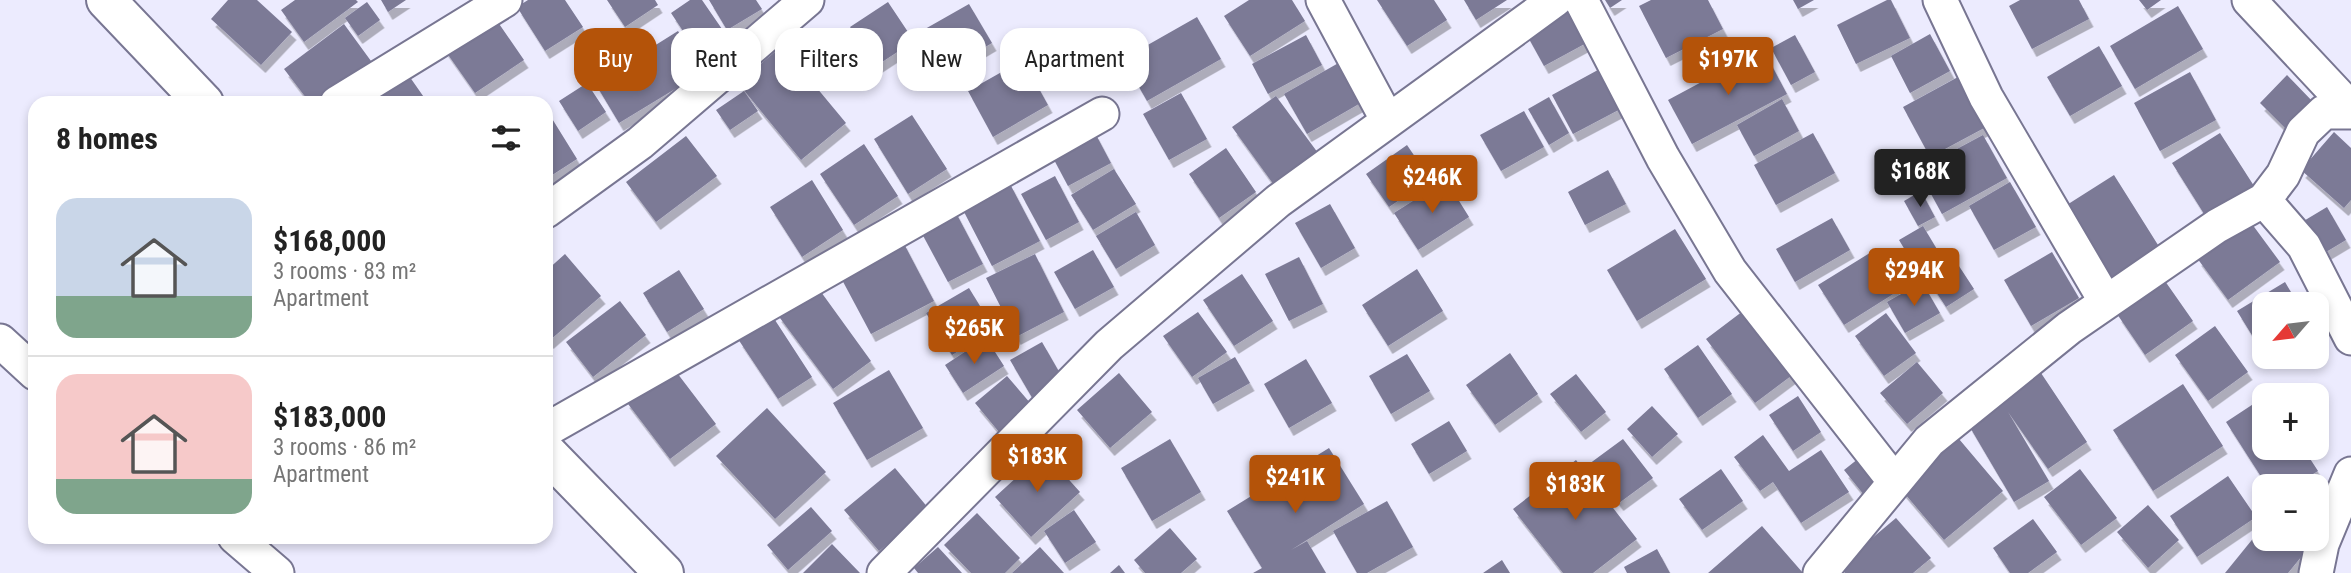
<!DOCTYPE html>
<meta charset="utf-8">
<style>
:root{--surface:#fff;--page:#f2f2f2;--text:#222;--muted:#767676;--line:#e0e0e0;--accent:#b45309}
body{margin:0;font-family:"Roboto Condensed",sans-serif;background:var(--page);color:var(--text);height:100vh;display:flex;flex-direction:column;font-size:26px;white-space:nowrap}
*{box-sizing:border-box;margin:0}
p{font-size:23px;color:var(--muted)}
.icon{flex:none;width:38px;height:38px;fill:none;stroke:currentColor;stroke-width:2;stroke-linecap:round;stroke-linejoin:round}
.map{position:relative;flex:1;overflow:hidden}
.side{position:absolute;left:28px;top:96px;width:525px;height:448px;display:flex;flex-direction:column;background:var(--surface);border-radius:21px;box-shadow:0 4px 10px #0003}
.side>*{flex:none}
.guide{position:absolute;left:574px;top:28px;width:665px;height:63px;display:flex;gap:14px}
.needle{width:46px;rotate:242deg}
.tools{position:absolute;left:2252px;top:292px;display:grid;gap:14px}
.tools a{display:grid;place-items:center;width:77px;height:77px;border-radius:14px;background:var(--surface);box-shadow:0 4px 10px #0003;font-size:35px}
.price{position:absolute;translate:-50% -60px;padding:0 16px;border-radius:7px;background:var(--accent);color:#fff;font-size:23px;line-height:46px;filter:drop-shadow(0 2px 4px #0008)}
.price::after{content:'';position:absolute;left:50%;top:42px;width:21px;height:16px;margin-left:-10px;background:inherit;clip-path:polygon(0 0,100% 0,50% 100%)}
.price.active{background:#222;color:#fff}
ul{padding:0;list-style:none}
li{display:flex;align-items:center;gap:21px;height:175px;padding:0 28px}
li+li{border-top:2px solid var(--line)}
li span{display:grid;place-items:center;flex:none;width:196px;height:140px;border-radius:21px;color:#555}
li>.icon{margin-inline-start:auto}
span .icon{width:84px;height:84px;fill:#fffc;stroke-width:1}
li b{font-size:30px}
h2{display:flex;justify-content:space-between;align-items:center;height:84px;padding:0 28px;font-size:30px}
.pill{padding:0 24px;border-radius:21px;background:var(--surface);box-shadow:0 4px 10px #0003;font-size:24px;line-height:63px}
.pill.active{background:var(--accent);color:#fff}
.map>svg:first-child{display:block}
.building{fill:#7c7a96;filter:url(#shadow)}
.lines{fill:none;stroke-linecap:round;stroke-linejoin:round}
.minor-casing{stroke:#787692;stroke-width:37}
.trunk-casing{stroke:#787692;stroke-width:42}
.minor{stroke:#fff;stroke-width:33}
.trunk{stroke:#fff;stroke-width:38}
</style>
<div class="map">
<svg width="2351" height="573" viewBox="0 0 2351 573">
<defs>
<filter id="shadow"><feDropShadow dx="4.5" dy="8" stdDeviation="0" flood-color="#0004"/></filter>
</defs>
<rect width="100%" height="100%" fill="#ecebfe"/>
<!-- building -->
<path class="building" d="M228 0H257L292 32 261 65 211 19Z
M295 0H356L358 2 304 42 281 10Z
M381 0H406L388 12Z
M528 0H565L583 27 545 51 517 7Z
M607 0H655L658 5 625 27Z
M690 0H702L733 45 705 64 671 13Z
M709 0H756L762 9 727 30Z
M1249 0H1292L1305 21 1250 56 1224 16Z
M1377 0H1434L1447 20 1407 46Z
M1464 0H1507L1476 20Z
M1605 0H1622L1610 8Z
M1651 0H1708L1723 29 1666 58 1639 6Z
M1793 0H1814L1798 9Z
M1887 0H1891L1910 38 1856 64 1837 25Z
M2020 0H2079L2089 19 2032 49 2009 6Z
M2139 0H2161L2147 10Z
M367 2 380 20 358 36 345 18Z
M888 2 914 41 876 66 850 27Z
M1569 2 1590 41 1544 66 1523 28Z
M969 4 992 43 948 69 925 29Z
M2178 6 2203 49 2135 89 2110 46Z
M493 15 524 60 475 93 444 49Z
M1197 17 1221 59 1147 101 1123 59Z
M344 24 371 61 316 103H310L284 69Z
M678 31 703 72 619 123 595 83Z
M1930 34 1950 71 1910 93 1891 56Z
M1306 35 1322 65 1268 94 1252 64Z
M1795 35 1815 72 1791 85 1771 48Z
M782 46 846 123 801 160 738 83Z
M2099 46 2122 86 2070 116 2047 77Z
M1763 49 1787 94 1692 144 1668 100Z
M1023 60 1048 105 993 137 968 91Z
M1342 61 1364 101 1307 134 1284 94Z
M1607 65 1628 105 1573 134 1552 95Z
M2190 72 2216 120 2160 151 2134 103Z
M407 73 428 103H363Z
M2287 75 2316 105 2290 133 2260 103Z
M1958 77 1986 127 1930 157 1903 107Z
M587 83 606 112 578 131 559 101Z
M744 91 758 111 730 130 716 110Z
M1181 93 1207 139 1169 160 1143 114Z
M1276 96 1318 153 1274 185 1232 127Z
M1549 97 1569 133 1549 145 1528 109Z
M1782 99 1799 131 1754 156 1737 125Z
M546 109 577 159 546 179Z
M1524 111 1544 147 1501 171 1480 135Z
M912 115 947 169 908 194 874 139Z
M1094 131 1111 163 1068 186 1051 154Z
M2334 132 2351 148V200L2344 208 2301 170Z
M1813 133 1835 173 1776 205 1754 165Z
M2220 133 2254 186 2206 217 2172 163Z
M1983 135 2007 178 1942 214 1918 170Z
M686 136 717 176 656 222 626 182Z
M864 144 898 196 854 225 820 174Z
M1407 145 1430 179 1389 207 1366 174Z
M1226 148 1256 192 1219 218 1189 174Z
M1114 169 1136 204 1093 230 1071 195Z
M1608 170 1626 204 1585 225 1568 192Z
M2114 175 2163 253 2110 286 2062 208Z
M1055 176 1079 222 1046 240 1021 194Z
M812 180 843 230 802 257 770 207Z
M1446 180 1469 217 1418 250 1394 213Z
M1009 182 1040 241 992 266 961 206Z
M2010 182 2036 227 1994 250 1969 206Z
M1921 191 1935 217 1918 226 1904 201Z
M1330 204 1355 248 1321 268 1295 223Z
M2327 207 2346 240 2321 255 2302 222Z
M954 209 983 264 948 282 919 228Z
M1136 212 1155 245 1116 269 1096 236Z
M1832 218 1850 250 1795 282 1776 249Z
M2249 220 2280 262 2228 300 2197 258Z
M1923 226 1944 261 1920 275 1899 240Z
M1675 229 1706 279 1637 321 1607 270Z
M902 240 934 301 871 334 839 274Z
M1093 250 1114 287 1075 309 1054 272Z
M1873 251 1898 291 1844 325 1818 285Z
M2052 252 2079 298 2031 326 2004 280Z
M565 254 601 296 549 341 546 338V271Z
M1035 254 1064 312 1016 337 986 278Z
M1299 257 1323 304 1289 321 1265 274Z
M1957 263 1974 289 1946 307 1929 281Z
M1417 269 1443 311 1388 346 1362 305Z
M679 270 704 309 667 332 643 293Z
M1242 274 1273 321 1234 346 1203 300Z
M2165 281 2193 321 2145 355 2117 314Z
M1922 282 1940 313 1905 333 1887 302Z
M2285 282 2298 304H2264L2263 353 2237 311Z
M816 285 871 361 833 389 777 314Z
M969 288 994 329 952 355 926 313Z
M620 301 646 335 593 377 566 342Z
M1747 308 1795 373 1755 403 1706 339Z
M1198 312 1227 352 1192 377 1163 336Z
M1886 313 1916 353 1884 376 1855 336Z
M773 317 812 377 778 399 738 339Z
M2215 326 2248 372 2208 401 2175 355Z
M986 338 1004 366 963 393 945 365Z
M1042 342 1065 382 1034 401 1010 360Z
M1698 345 1732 394 1698 418 1664 369Z
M1510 353 1538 394 1495 425 1466 385Z
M1407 354 1430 391 1391 414 1369 376Z
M1235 357 1250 383 1213 404 1198 378Z
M1306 359 1332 403 1289 428 1264 384Z
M1917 362 1943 393 1907 424 1880 393Z
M671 365 716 424 670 459 625 400Z
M889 370 923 428 867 460 833 403Z
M1119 373 1152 412 1110 448 1077 410Z
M2041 373 2087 442 2048 469 2008 412 2049 481 2014 502 1968 424 2003 403 2001 400Z
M1576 374 1606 412 1581 432 1550 394Z
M1007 376 1037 411 1004 438 975 403Z
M2183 384 2223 446 2153 491 2113 430Z
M1798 396 1821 432 1793 451 1769 415Z
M2264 397V448H2303L2318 471 2293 486H2267L2226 422Z
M1652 406 1678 434 1652 457 1627 429Z
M767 408 826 472 775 519 716 456Z
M1449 421 1467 451 1429 474 1411 444Z
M1763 435 1789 471 1821 450 1849 492 1801 523 1773 482 1760 491 1734 457Z
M1170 439 1201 492 1152 521 1121 468Z
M1623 439 1653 478 1619 503 1589 464Z
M1959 439 2003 491 1944 540 1900 488Z
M1329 448 1364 504 1291 550 1307 541 1326 573H1253L1262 568 1227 511Z
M1868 451 1891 481 1868 500 1844 470Z
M1044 452 1080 492 1031 537 995 497Z
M1576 460 1637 539 1593 573H1563L1513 509Z
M895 468 929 509 879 551 844 510Z
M1721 469 1743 501 1702 530 1679 499Z
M2080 469 2117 518 2081 545 2044 497Z
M2228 476 2256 517 2197 557 2170 516Z
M1387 501 1413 547 1367 573H1357L1333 531Z
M2148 505 2179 540 2148 568 2117 532Z
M811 507 832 531 788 570 767 545Z
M1074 510 1096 542 1065 563 1044 531Z
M977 513 1020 558 1005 573H971L944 545Z
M1896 518 1931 558 1913 573H1845L1839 566Z
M2033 519 2057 552 2028 573H2010L1993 548Z
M2264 525V539H2292L2306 551 2288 573H2225Z
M1762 526 1803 573H1708Z
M1170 528 1197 559 1181 573H1145L1134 560Z
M832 544 860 573H803Z
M938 547 962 573H918L914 568Z
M1040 547 1064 573H1012Z
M1657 549 1670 573H1627L1624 567Z
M1502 560 1510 573H1483Z
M1119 565 1125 573H1110Z"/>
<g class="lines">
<defs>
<path id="minor" d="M1323 0 1388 121
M1581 0 1663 158 1730 271 1895 482
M1940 0 1986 97 2106 302
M2249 0 2351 109
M337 103 505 0
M2264 200 2304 246 2351 338
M546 211 640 143 807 0
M0 341 35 373
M546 430 1102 114
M235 537 277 573
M884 573 1109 345 1278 201 1555 0
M1820 573 1929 441 2069 328 2217 226 2264 200 2283 175 2303 132 2324 112H2351
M2316 573 2322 544 2351 474"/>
<path id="trunk" d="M106 0 204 103
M546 452 664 573"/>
</defs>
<!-- minor casing -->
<use href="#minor" class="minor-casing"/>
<!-- trunk casing -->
<use href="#trunk" class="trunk-casing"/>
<!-- minor -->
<use href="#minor" class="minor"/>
<!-- trunk -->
<use href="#trunk" class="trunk"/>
</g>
</svg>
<div class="tools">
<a><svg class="needle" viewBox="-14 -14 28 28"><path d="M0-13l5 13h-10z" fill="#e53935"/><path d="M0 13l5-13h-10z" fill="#767676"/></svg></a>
<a>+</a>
<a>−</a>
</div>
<b class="price" style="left:1728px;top:97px">$197K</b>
<b class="price active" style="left:1920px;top:209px">$168K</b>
<b class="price" style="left:1432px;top:215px">$246K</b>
<b class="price" style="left:1914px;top:308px">$294K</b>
<b class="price" style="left:974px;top:366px">$265K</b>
<b class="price" style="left:1037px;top:494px">$183K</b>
<b class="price" style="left:1295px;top:515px">$241K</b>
<b class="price" style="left:1575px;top:522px">$183K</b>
<div class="guide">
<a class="pill active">Buy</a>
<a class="pill">Rent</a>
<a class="pill">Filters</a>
<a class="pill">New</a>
<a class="pill">Apartment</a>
</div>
<section class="side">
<h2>8 homes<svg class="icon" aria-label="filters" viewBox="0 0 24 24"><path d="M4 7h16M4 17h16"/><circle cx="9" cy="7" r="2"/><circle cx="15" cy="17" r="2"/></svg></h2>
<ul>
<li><span style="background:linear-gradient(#c9d6e8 70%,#7fa58c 0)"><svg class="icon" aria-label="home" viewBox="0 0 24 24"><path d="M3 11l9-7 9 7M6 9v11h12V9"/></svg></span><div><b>$168,000</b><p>3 rooms · 83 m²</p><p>Apartment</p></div></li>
<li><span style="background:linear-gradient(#f6c9c9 75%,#7fa58c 0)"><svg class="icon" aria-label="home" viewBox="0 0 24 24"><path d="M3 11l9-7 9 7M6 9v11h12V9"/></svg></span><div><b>$183,000</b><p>3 rooms · 86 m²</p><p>Apartment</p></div></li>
</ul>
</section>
</div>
